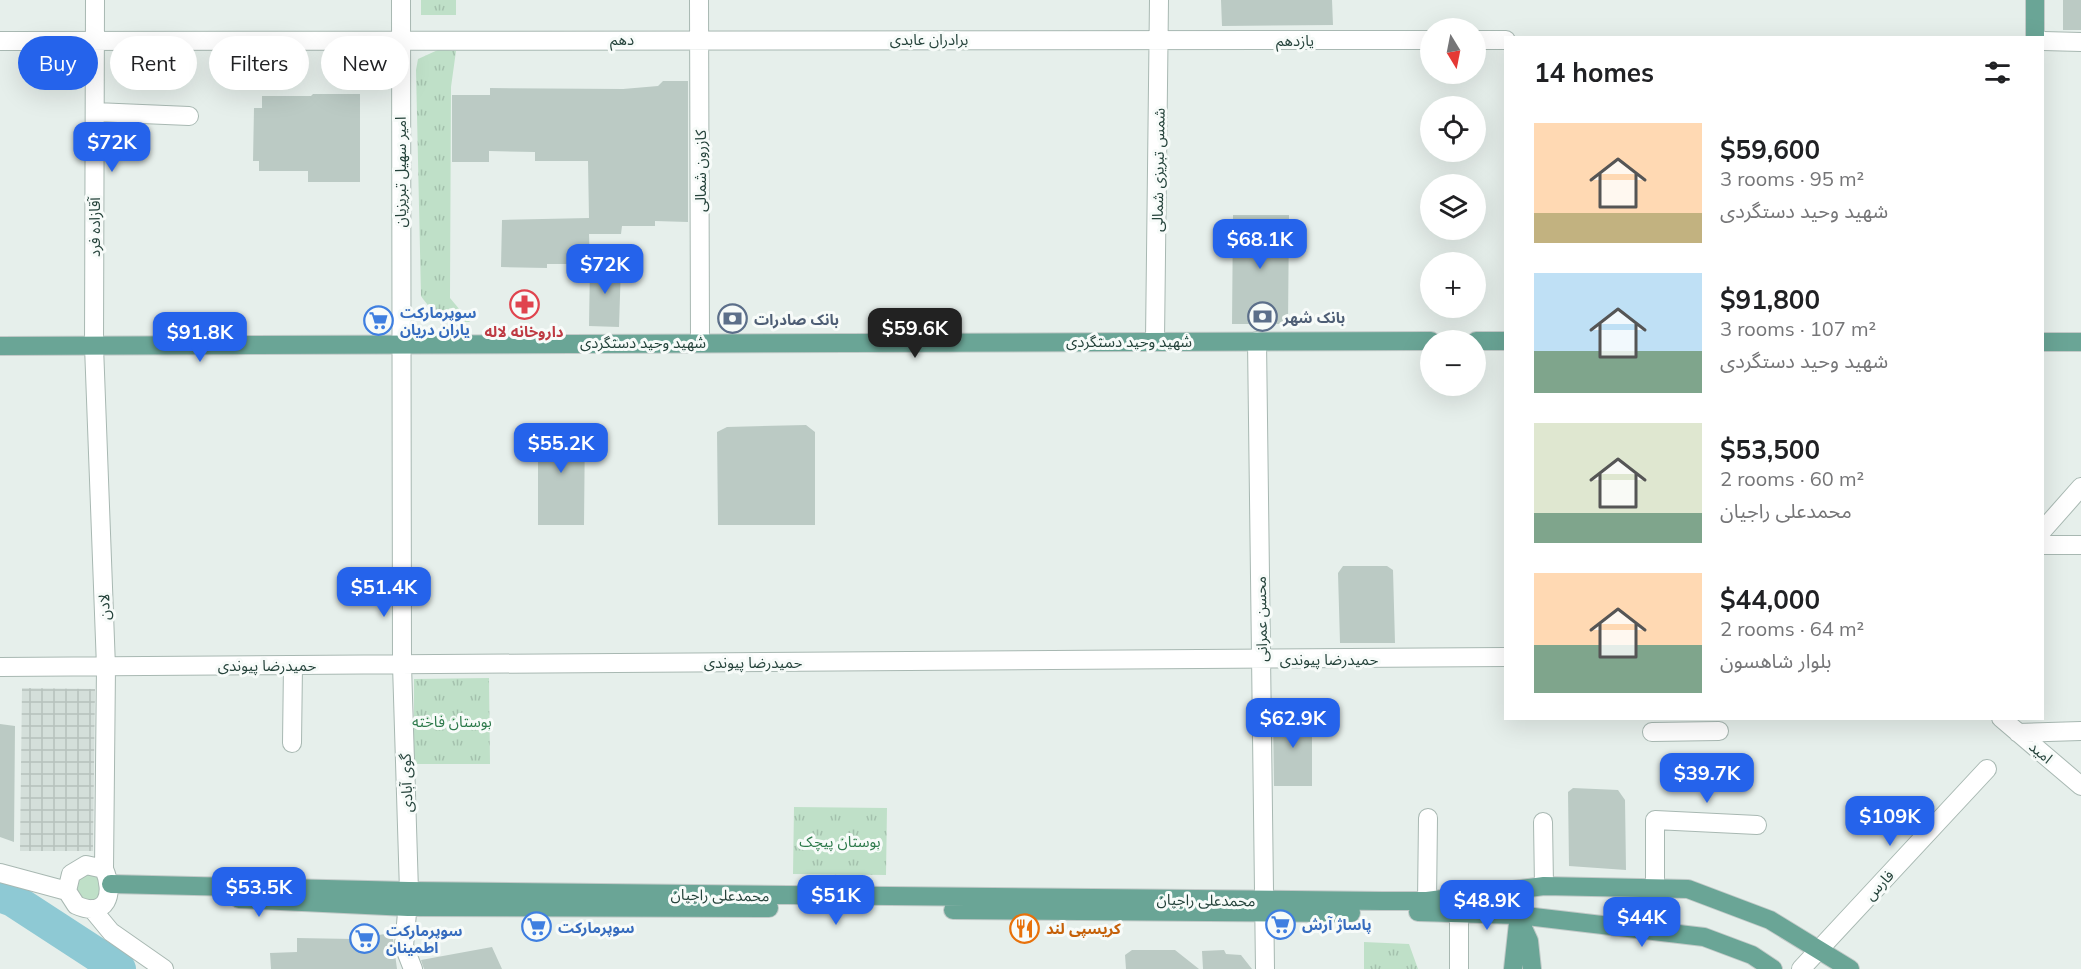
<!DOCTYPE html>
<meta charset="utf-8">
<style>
:root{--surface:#fff;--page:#f2f2f2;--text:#202124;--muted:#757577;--accent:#2563eb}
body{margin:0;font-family:Mulish,"Noto Sans Arabic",sans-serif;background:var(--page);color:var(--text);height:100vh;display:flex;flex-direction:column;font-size:22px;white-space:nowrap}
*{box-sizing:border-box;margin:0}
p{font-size:20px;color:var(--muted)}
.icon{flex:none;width:33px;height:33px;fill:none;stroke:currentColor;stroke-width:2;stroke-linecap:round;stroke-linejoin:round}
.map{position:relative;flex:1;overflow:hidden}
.drawer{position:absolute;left:1504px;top:36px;width:540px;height:684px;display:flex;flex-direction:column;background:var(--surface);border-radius:0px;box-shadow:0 6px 24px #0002}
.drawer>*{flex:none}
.banner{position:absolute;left:18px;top:36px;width:570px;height:54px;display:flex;gap:12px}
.needle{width:39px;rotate:170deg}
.fabs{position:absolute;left:1420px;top:18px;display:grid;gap:12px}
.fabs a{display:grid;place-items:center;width:66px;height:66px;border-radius:50%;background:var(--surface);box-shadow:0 6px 24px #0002;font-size:30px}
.price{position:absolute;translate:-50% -51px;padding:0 14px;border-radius:12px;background:var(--accent);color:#fff;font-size:20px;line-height:39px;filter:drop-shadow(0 2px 3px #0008)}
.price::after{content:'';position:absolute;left:50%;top:36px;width:18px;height:14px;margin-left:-9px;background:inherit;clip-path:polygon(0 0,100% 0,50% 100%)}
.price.active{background:#222;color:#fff}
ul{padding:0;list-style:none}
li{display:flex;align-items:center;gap:18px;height:150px;padding:0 30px}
li span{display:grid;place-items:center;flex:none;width:168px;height:120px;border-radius:0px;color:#555}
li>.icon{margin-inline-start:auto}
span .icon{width:72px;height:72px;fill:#fffc;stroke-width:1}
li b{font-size:26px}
h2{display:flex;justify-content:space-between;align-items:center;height:72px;padding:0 30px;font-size:26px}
.pill{padding:0 21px;border-radius:27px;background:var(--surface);box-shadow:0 6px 24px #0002;font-size:21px;line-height:54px}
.pill.active{background:var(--accent);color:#fff}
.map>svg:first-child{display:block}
.industrial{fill:url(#industrial-grid)}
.green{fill:#bfe0c8}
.park{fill:url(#park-tufts)}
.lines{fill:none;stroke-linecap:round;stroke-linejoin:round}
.river{stroke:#8ec9d4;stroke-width:34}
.building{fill:#bbcac4}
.minor-casing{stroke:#a8b8b2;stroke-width:20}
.major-casing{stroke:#c2cac8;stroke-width:20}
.minor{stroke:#fff;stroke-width:18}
.major{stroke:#6aa596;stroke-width:18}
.labels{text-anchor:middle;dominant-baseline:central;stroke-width:6;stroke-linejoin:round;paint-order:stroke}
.street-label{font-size:15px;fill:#24423a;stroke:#f7fbf9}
.shop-label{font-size:15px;font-weight:bold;fill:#366cbe;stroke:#f7fbf9;text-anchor:start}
.service-label{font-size:15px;font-weight:bold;fill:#4e5e75;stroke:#f7fbf9;text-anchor:start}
.health-label{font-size:15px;font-weight:bold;fill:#be3a42;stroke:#f7fbf9}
.park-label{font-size:15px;fill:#2d7a4b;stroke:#f7fbf9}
.food-label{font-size:15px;font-weight:bold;fill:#c56008;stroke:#f7fbf9;text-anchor:start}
</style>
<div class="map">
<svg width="2081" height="969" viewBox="0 0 2081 969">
<defs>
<pattern id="industrial-grid" width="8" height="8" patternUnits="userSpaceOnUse" patternTransform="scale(1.5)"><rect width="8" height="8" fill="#d4dfda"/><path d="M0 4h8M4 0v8" fill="none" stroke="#b6c1bc"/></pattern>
<pattern id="park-tufts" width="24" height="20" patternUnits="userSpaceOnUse" patternTransform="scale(1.5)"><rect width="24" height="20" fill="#bfe0c8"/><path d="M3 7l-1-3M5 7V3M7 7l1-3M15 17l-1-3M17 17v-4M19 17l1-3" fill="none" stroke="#a4c1ad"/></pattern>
</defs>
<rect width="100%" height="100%" fill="#e6efeb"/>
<!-- industrial -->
<path class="industrial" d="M22 688 95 689 93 851H20Z"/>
<!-- green -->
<path class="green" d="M94 869 107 893 87 906 70 884Z"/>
<!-- park -->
<path class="park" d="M421 0H456V15H421Z
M440 49 456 51 451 87 450 298 470 322C449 323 432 313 421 296L416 70 418 59Z
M489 678 490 764H414V679Z
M794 807 887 808 886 875 793 874Z
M1364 942 1409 944 1418 969H1364Z"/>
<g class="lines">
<!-- river -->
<path class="river" d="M0 895 13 900 119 969"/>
</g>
<!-- building -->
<path class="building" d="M1221 0H1332L1333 25 1222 26Z
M2063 0H2081V30H2063Z
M663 81H688V222L655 221V226H622L621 234H589L590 264H547V268L501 267 502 220 589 218 588 161H535V152L489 151V162H452V95H490V88L623 89 658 86Z
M313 94H360V182H308V171H259V161H253L254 108H262V96H311Z
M1233 215H1289L1288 324H1232Z
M590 264 621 265 619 327 589 326Z
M538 423H585L584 525H538Z
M806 425 815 432V525H718L717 432 727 427Z
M1343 566H1387L1393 570 1395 643H1340L1338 573Z
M1304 712 1312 717V786H1274L1273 713Z
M0 724 15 726 14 842 0 837Z
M1573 788 1618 790 1625 800 1626 870 1569 866 1568 792Z
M385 934 393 939 397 969H271L270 953 297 952V938L353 939Z
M492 947 502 969H424L421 960Z
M1132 950H1175L1199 969H1126L1125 955Z
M1224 950 1226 954 1241 955 1252 969H1203L1202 951Z"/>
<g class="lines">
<defs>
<path id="minor" d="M95 0 94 346 106 667 104 869C115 894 107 919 76 905L67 891 71 874 86 865 104 869
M401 0 402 665 409 891 404 946 413 969
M699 0 700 342
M1476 40H1506
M0 41 1431 40
M2043 41 2081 42
M95 112 189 116
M1155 340 1159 0
M1257 341 1265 969
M2043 530 2081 487
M2043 545H2081
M0 667 1506 657
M2001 718 2081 786
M1652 732 1719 731
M2018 733 2081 731
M292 743 293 665
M1543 822 1544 886
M0 873 67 891
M1655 889V820L1757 825
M1427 901 1428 818
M92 909 111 932 164 969
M1459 912V969
M1801 969 1987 769"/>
<path id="major" d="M2035 0V38
M1476 341H1506
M2043 342H2081
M0 346 1431 341
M111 884 409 891 1382 901H1427L1544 886 1688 889 1770 920 1850 969
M239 899 408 907 769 908
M953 910 1351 913
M1418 912 1518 915 1704 937 1752 955 1773 969
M1518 917 1529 941 1532 969
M1513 969 1520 905"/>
</defs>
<!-- minor casing -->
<use href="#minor" class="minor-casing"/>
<!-- major casing -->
<use href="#major" class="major-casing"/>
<!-- minor -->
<use href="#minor" class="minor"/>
<!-- major -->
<use href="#major" class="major"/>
</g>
<!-- icons -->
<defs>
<symbol id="pharmacy-ring" viewBox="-11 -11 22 22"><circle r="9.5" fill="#f7fbf9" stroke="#e0444e" stroke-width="1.5"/><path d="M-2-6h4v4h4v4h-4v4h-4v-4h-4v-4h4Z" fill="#e0444e"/></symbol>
<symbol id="bank-ring" viewBox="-11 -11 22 22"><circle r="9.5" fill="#f7fbf9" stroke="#5c6f8a" stroke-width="1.5"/><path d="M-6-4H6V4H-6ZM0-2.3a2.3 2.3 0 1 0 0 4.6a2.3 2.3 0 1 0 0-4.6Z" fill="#5c6f8a"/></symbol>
<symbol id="supermarket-ring" viewBox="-11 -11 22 22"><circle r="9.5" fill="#f7fbf9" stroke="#3f7fe0" stroke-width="1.5"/><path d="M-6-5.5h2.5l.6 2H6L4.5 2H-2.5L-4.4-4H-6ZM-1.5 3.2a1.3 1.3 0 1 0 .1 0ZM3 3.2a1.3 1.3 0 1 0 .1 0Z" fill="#3f7fe0"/></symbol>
<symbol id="restaurant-ring" viewBox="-11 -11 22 22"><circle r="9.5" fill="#f7fbf9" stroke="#e8710a" stroke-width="1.5"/><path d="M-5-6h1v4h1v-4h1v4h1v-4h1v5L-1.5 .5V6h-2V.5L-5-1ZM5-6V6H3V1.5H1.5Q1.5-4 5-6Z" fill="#e8710a"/></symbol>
</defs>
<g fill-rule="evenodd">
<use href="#pharmacy-ring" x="508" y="288" width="33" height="33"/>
<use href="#bank-ring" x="1246" y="300" width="33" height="33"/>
<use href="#bank-ring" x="716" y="302" width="33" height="33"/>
<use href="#supermarket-ring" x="362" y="304" width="33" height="33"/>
<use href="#supermarket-ring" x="1264" y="908" width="33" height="33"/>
<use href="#supermarket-ring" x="520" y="910" width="33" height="33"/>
<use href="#restaurant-ring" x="1008" y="912" width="33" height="33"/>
<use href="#supermarket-ring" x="348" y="922" width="33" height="33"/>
</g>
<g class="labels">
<!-- street labels -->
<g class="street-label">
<text x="622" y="39">دهم</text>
<text x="929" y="39">برادران عابدی</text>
<text x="1295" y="40">یازدهم</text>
<text transform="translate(1158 170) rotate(-89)">شمس تبریزی شمالی</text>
<text transform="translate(700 171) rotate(-90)">کازرون شمالی</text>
<text transform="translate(400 172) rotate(-90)">امیر سهیل تبریزیان</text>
<text transform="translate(94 227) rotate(-90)">آقازاده فرد</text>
<text x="1129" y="341">شهید وحید دستگردی</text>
<text x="643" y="342">شهید وحید دستگردی</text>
<text transform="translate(104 607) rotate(-92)">لادن</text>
<text transform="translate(1261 619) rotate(-91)">محسن عمرانی</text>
<text x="1329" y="659">حمیدرضا پیوندی</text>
<text x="753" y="662">حمیدرضا پیوندی</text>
<text x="267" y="665">حمیدرضا پیوندی</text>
<text transform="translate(2041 752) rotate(40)">امید</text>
<text transform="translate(406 783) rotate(-92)">گوی آبادی</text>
<text transform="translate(1879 885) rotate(-47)">فارس</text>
<text transform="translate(720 895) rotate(1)">محمدعلی راجیان</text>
<text transform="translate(1206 900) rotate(1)">محمدعلی راجیان</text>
</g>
<!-- shop labels -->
<g class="shop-label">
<text x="400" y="312">سوپرمارکت<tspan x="400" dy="17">یاران دریان</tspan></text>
<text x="1302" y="924">پاساژ آرش</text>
<text x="558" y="927">سوپرمارکت</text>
<text x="386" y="930">سوپرمارکت<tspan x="386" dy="17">اطمینان</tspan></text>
</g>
<!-- service labels -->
<g class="service-label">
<text x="1283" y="317">بانک شهر</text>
<text x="754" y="319">بانک صادرات</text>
</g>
<!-- health labels -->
<g class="health-label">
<text x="524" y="331">داروخانه لاله</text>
</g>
<!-- park labels -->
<g class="park-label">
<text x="452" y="721">بوستان فاخته</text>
<text x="840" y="841">بوستان پیچک</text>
</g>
<!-- food labels -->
<g class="food-label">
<text x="1046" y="928">کریسپی لند</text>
</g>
</g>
</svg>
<div class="fabs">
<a><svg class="needle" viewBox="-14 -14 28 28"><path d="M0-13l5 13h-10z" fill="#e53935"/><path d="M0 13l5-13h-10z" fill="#757577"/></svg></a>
<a><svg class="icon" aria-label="locate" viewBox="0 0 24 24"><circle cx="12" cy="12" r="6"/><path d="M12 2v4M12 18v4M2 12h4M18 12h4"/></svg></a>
<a><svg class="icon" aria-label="layers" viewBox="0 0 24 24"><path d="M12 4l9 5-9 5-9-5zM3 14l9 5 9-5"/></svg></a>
<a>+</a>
<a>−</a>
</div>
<b class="price" style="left:112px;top:173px">$72K</b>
<b class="price" style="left:1260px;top:270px">$68.1K</b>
<b class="price" style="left:605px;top:295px">$72K</b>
<b class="price active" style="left:915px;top:359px">$59.6K</b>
<b class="price" style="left:200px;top:363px">$91.8K</b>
<b class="price" style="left:561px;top:474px">$55.2K</b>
<b class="price" style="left:384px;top:618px">$51.4K</b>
<b class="price" style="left:1293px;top:749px">$62.9K</b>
<b class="price" style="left:1707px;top:804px">$39.7K</b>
<b class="price" style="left:1890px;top:847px">$109K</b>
<b class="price" style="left:259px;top:918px">$53.5K</b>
<b class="price" style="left:836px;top:926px">$51K</b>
<b class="price" style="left:1487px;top:931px">$48.9K</b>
<b class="price" style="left:1642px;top:948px">$44K</b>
<div class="banner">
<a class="pill active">Buy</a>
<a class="pill">Rent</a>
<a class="pill">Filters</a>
<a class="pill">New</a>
</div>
<section class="drawer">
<h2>14 homes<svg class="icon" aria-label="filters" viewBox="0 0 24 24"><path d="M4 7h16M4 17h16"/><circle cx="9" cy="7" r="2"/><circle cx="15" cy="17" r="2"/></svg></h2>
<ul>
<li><span style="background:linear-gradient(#ffd9b3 75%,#c2b280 0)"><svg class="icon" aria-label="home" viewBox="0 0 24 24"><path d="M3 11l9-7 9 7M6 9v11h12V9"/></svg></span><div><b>$59,600</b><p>3 rooms · 95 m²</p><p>شهید وحید دستگردی</p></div></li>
<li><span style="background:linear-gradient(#bfe0f5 65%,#7fa58c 0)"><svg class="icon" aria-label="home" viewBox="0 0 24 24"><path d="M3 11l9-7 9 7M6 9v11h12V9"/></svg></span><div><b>$91,800</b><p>3 rooms · 107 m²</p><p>شهید وحید دستگردی</p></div></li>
<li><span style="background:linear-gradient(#dfe7d0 75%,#7fa58c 0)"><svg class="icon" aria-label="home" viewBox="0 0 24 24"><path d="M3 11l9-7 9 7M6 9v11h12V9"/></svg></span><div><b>$53,500</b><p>2 rooms · 60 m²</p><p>محمدعلی راجیان</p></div></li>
<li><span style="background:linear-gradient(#ffd9b3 60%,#7fa58c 0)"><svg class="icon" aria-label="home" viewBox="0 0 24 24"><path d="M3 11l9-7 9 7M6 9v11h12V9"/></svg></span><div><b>$44,000</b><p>2 rooms · 64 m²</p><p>بلوار شاهسون</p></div></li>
</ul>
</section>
</div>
